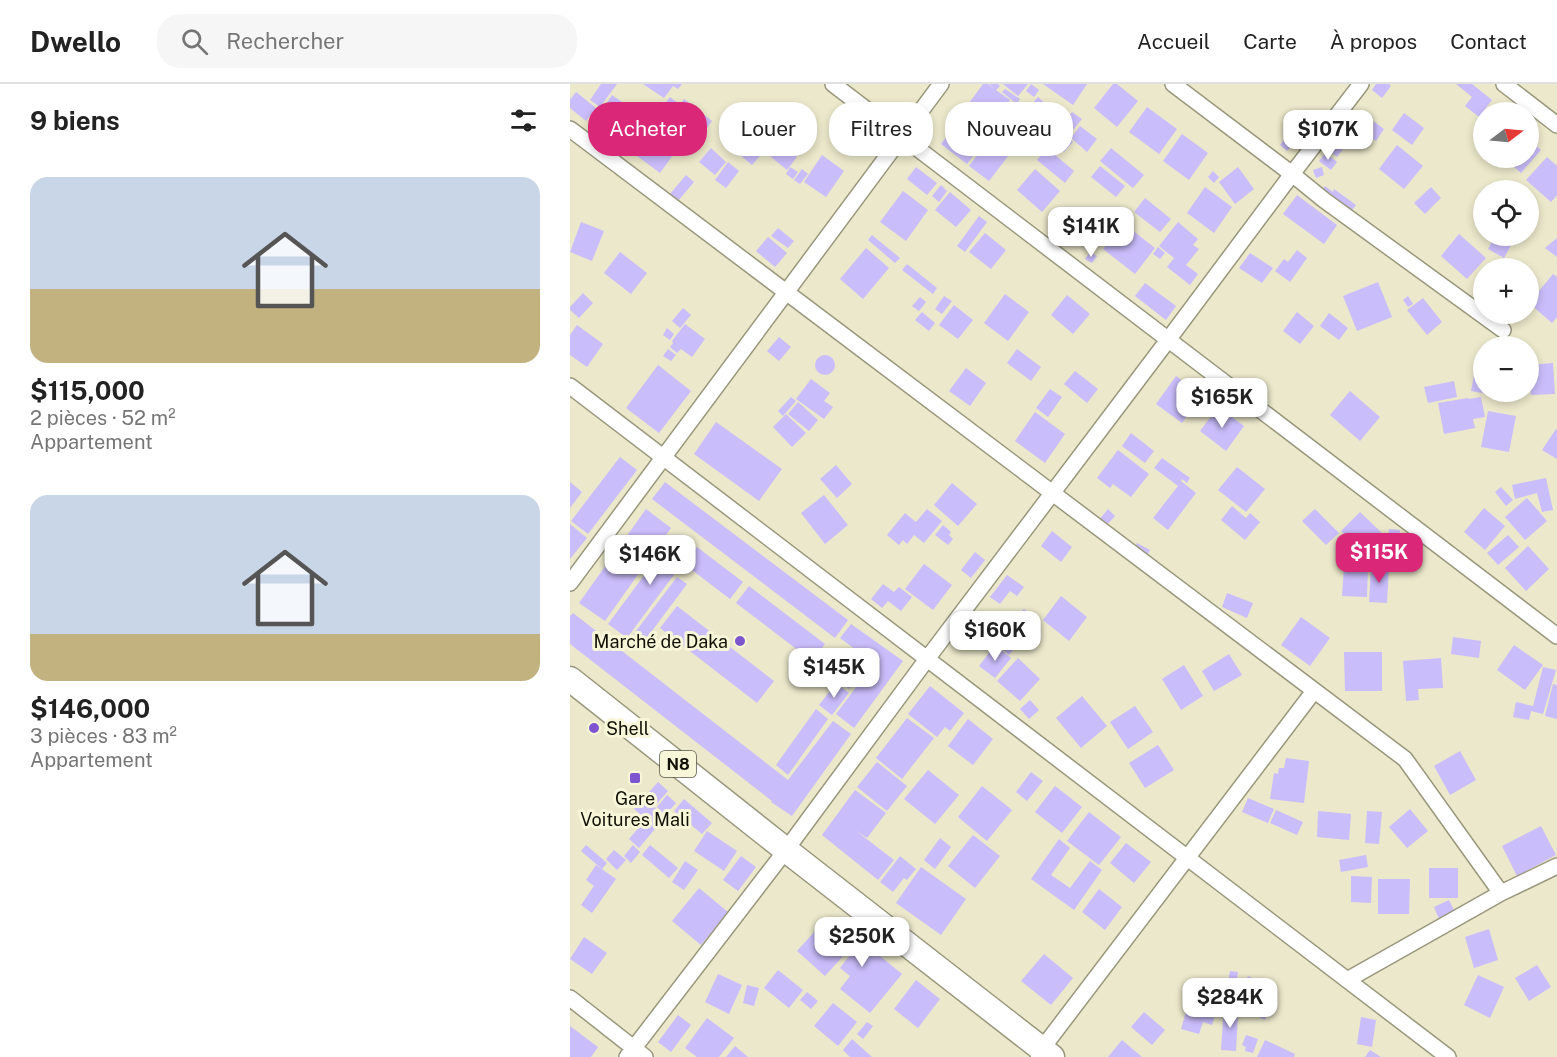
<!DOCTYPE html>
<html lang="fr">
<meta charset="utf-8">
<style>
:root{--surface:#fff;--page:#f6f6f6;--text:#222;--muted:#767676;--line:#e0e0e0;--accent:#db2777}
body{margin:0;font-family:"Public Sans",sans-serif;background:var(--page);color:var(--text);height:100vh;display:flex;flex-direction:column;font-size:22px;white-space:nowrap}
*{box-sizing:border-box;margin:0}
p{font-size:20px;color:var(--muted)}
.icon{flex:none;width:33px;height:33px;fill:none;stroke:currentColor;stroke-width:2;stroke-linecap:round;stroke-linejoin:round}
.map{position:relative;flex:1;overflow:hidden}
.drawer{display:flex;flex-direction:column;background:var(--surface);width:570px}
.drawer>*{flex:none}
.top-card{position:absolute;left:18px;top:18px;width:570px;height:54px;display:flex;gap:12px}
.needle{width:39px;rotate:74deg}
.tools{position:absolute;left:903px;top:18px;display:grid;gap:12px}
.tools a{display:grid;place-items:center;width:66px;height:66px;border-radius:50%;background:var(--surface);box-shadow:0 3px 9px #0003;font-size:30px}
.price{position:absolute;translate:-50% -51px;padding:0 14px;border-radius:12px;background:#fff;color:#222;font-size:20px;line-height:39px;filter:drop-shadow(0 2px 3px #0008)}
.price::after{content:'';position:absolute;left:50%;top:36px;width:18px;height:14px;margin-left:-9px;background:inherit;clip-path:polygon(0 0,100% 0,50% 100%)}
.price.on{background:var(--accent);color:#fff}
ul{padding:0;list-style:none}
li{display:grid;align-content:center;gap:12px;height:318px;padding:0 30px}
li span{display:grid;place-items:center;height:186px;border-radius:18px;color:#555}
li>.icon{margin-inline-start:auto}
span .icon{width:108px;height:108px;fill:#fffc;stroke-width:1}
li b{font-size:26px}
h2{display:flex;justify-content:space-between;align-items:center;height:72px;padding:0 30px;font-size:26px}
.pill{padding:0 21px;border-radius:24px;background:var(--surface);box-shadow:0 3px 9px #0003;font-size:21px;line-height:54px}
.pill.on{background:var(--accent);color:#fff}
header{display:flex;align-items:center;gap:36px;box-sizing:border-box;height:84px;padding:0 30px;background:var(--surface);border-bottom:2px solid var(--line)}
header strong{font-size:28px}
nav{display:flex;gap:33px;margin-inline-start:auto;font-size:21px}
.search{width:420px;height:54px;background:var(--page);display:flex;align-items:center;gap:15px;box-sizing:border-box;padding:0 21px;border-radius:24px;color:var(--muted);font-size:22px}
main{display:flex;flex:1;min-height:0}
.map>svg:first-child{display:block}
.building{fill:#cabdfb}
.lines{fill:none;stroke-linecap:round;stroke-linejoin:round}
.minor-casing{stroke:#99977c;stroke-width:18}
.primary-casing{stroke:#99977c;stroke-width:27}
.minor{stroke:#fff;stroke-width:15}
.primary{stroke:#fff;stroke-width:24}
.poi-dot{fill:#7c55cf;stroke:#f8f6d8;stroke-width:2}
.labels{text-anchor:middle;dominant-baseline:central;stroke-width:6;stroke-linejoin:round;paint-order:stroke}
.shield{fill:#f8f6d8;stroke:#575646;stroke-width:1.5}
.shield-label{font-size:16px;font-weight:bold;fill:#121107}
.poi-label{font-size:18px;fill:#121107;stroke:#f8f6d8;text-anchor:end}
</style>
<header>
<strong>Dwello</strong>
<div class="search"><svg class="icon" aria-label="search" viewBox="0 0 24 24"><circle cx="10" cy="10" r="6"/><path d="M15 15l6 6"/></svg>Rechercher</div>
<nav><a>Accueil</a><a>Carte</a><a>À propos</a><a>Contact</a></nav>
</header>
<main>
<section class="drawer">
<h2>9 biens<svg class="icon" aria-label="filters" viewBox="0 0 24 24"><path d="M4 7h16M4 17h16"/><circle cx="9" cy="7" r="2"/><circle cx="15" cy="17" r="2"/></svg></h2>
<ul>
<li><span style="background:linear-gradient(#c9d6e8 60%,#c2b280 0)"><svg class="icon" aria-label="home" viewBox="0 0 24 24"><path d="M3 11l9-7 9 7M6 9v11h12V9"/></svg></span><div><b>$115,000</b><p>2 pièces · 52 m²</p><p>Appartement</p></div></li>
<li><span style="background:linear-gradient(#c9d6e8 75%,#c2b280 0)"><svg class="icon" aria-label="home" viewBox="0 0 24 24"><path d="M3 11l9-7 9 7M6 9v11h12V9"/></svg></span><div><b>$146,000</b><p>3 pièces · 83 m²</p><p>Appartement</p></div></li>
</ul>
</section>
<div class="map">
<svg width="987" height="973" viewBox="0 0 987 973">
<rect width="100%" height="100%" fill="#ebe8cb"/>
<!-- building -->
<path class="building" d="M31 0H47L30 23 20 16Z
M73 0H112L108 5 103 2 94 14Z
M413 0H418L426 6 419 0H428L430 2 426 6 440 16 420 45 394 26Z
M433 0H458L448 12Z
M461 0 469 6 464 13 456 7Z
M473 0H517L503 21Z
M543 0H547L568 17 547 43 524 24Z
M806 0H819L821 2 812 14 802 6Z
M886 0H902L922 16 909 33 895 22 902 13Z
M435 5 450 15 447 20 432 8Z
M6 8 26 24 16 37 0 24V16Z
M42 11 69 30 52 56 24 38Z
M100 13 110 21 114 15 142 37 131 52 103 30 94 40 85 33Z
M468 13 482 26 476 34 461 21Z
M448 20 478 43 459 69 428 46Z
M577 23 607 45 589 70 559 48Z
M502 28 512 35 498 52 503 58 494 68 480 56Z
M792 29 814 45 806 57 783 41Z
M834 29 854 44 842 61 822 46Z
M392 32 418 52 397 80 371 60Z
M84 42 110 61 90 89 63 69Z
M510 42 527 55 517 68 501 54Z
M612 50 638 69 619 96 593 77Z
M719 50 726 56 717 67 710 61Z
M422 51 442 67 419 97 399 82Z
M167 52 190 72 182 81 159 62Z
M768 54 776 61 767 73 758 66Z
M204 55 227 73 217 86 195 68Z
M958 55 971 66 951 89 934 74H958Z
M827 61 853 82 834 105 809 85Z
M141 64 156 78 145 91 129 78Z
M477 64 504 87 495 99 467 76Z
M541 64 574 91 563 104 530 77Z
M756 69 767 78 761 86 749 77Z
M252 71 274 87 256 113 234 98Z
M977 73 987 82V111L981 118 956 96Z
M158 78 169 87 156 104 145 96Z
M530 82 555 102 546 113 521 93Z
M220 83 228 88 223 95 216 90Z
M346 83 367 99 357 111 337 95Z
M668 83 684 105 665 120 649 98Z
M752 83 754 91 746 94 743 86Z
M232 85 238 90 230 100 224 96Z
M465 85 490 107 472 128 447 106Z
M643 87 649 93 644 99 638 93Z
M116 91 124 98 108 117 100 110Z
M371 101 377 107 369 118 362 112Z
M755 102 763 108 764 105 786 121 779 130 750 108Z
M635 103 662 123 644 149 617 129Z
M861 103 871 114 855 130 844 119Z
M333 107 358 126 336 157 310 138Z
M380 108 401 126 386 143 365 126Z
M727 111 767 141 754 160 713 130Z
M575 114 601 135 590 148 564 128Z
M409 132 417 138 395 168 387 162Z
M11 138 34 147 22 177 0 168Z
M608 138 628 155 623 161 629 165 616 181 628 190 620 201 597 183 604 174 589 162Z
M553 139 585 164 565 190 533 165Z
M208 144 224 157 218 164 201 152Z
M415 149 436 166 421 185 399 168Z
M889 150 916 174 897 195 871 172Z
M302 151 330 174 325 179 298 156Z
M925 152H946L934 174 918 165Z
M198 153 217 169 205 183 186 167Z
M987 154V173L975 164Z
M588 163 595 169 590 175 583 170Z
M296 164 319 184 293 215 270 195Z
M727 166 737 174 720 198 705 187 714 175 718 178Z
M50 168 77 189 61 210 34 189Z
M520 168 527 172 522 179 515 175Z
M680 169 703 184 692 199 669 184Z
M337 180 367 204 363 210 332 186Z
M983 190 987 193V233L982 239 959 219Z
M808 198 822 233 787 247 773 212Z
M575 199 606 222 596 236 565 212Z
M13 209 23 219 9 234 0 226V223Z
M435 210 459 228 438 257 414 239Z
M497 211 520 230 503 250 481 231Z
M374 212 382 217 372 230 365 225Z
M838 212 843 220 838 223 833 216Z
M350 213 356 218 349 227 342 222Z
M853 214 872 238 857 251 837 226Z
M384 221 403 236 388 255 369 241Z
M113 224 121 231 110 244 102 237Z
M352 228 365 239 359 247 345 236Z
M727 228 744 242 730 260 713 247Z
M759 229 778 244 769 256 750 242Z
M115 240 135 255 122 273 111 265 107 269 100 263 103 259 102 257Z
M7 241 33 260 17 283 0 271V251Z
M97 244 104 250 100 256 93 251Z
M209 253 221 263 209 277 197 267Z
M98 265 106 271 101 277 93 272Z
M447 265 471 283 461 297 437 279Z
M245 281a10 10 0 1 1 20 0a10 10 0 1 1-20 0Z
M907 276 914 277V308H935L934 313 901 307Z
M983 279 985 310 961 311 959 281Z
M88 281 121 307 89 349 56 324Z
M396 284 416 299 400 322 379 307Z
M505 287 528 305 517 319 494 300Z
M606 292 632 311 612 339 586 320Z
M241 295 260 309 254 317 263 323 254 335 226 315Z
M884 297 887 313 858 319 854 303Z
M480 305 492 313 478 333 466 324Z
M780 307 810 333 790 357 760 331Z
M221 313 226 317 213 332 208 327Z
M911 313 915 333 903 335 905 344 874 350 868 319 898 314 899 315Z
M228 318 248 336 239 347 218 330Z
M648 323 674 342 656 367 630 347Z
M918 327 946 332 939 368 911 363Z
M465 328 495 350 475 379 445 357Z
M216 330 236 349 222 363 203 343Z
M146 338 212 385 189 417 124 370Z
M986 345 987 346V375L972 366Z
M561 349 584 367 575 379 552 362Z
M548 366 579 390 561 413 543 400 540 404 527 394Z
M50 373 67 386 18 450 1 437Z
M592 374 620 394 617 399 612 395 611 397 626 409 598 446 583 434 608 402 584 384Z
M266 381 282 400 267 414 250 395Z
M667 383 695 405 676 428 648 406Z
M976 394 983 426 972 428 967 409 945 415 942 401Z
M0 398 12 408 0 424Z
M95 398 278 536 265 554 82 415Z
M382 399 407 420 388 442 364 421Z
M931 403 943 416 936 422 925 408Z
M254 411 278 441 255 460 231 429Z
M957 414 977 437 955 456 935 433Z
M662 422 676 434 680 429 690 438 675 456 651 436Z
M914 424 935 442 915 466 894 448Z
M76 425 101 444 35 537 9 519Z
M357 425 372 437 354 459 344 451 337 460 333 456 329 461 317 451 335 429 346 438Z
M538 425 545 432 536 442 529 436Z
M745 425 769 449 756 461 732 437Z
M790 428 813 450 794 470 771 447Z
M0 440 17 454 0 475Z
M373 441 381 448 379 451 383 455 378 461 365 451Z
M819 445 830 446 826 480 802 478 803 465 812 466V460H818Z
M482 447 502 463 491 478 471 462Z
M104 451 123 465 57 554 38 540Z
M938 451 949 463 928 481 917 469Z
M567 459 580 466 577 472 564 465Z
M958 462 979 485 956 507 935 484Z
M127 463 173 498 160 515 114 480Z
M405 468 415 476 401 494 391 486Z
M354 480 382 501 363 526 335 505Z
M774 482 798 483 797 513 772 512Z
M801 482 819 483 817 519 799 518Z
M437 491 454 503 447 512 440 507 430 520 420 513Z
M107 493 117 500 73 559 63 551Z
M313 500 324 508 329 503 342 513 331 527 318 517 312 524 301 515Z
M179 502 255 560 242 577 166 519Z
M657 509 683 519 677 534 652 523Z
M491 512 517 533 499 557 473 536Z
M107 522 204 597 187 619 90 544Z
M454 525 467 536 439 571 415 550 431 530 442 539Z
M3 529 218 696 263 637 281 650 222 732 201 718 202 717 0 560V532Z
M731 533 760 554 740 582 711 561Z
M281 540 333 577 284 644 266 630 304 579 270 554Z
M883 553 911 557 909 574 881 570Z
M425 561 441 574 425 594 409 582Z
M944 561 973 581 955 606 927 586Z
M264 564 293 588 279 605 250 581Z
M774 568H812V607H775Z
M659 570 672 591 644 607 632 587Z
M448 574 470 595 450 617 427 597Z
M871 574 873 604 848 605 849 616 836 617 833 577Z
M614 581 633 612 611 626 592 595Z
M973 583 986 586 973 630 961 627 959 636 943 633 946 618 963 622Z
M266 599 279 609 262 631 249 621Z
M983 600 987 601V635L975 632Z
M360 602 394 629 380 647 375 643 367 653 338 630Z
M512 612 537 642 511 664 486 634Z
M460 616 469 626 459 635 450 625Z
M565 622 583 648 558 665 540 638Z
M246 625 258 635 218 691 206 681Z
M337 634 364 654 332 695 306 674Z
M398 635 423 655 403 681 378 662Z
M588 661 604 686 575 704 559 679Z
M890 667 906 696 880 711 864 682Z
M716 674 739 677 734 719 700 715 704 689 708 690 709 684H714Z
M307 678 337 702 317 727 287 703Z
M358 686 389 711 365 740 334 715Z
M461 688 473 697 457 717 446 708Z
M88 698 98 707 84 723 95 733 69 764 59 755 76 735 64 725Z
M412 702 442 726 417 757 388 733Z
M485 702 512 723 492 749 465 728Z
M285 706 316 729 297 754 285 746 324 776 308 796 252 751Z
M97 711 106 719 95 731 87 723Z
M678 714 704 725 698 739 672 728Z
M114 715 142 739 132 750 104 727Z
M840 725 858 747 837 764 819 743Z
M706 726 733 738 727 751 700 739Z
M748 727 781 730 779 756 747 753Z
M797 727 812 728 809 760 795 759Z
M519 728 551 753 529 781 497 757Z
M971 742 986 771 947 792 932 762Z
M137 747 167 767 154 787 124 767Z
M403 751 430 772 405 804 378 782Z
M370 754 381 763 365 785 354 776Z
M489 755 500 764 481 791 500 804 520 777 532 786 504 826 461 795Z
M556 759 581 778 564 799 540 779Z
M16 761 37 779 32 785 11 767Z
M63 761 70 768 61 779 54 772Z
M80 761 108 784 99 794 72 771Z
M44 766 56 776 47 786 36 775Z
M796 771 798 783 771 788 769 776Z
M171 772 186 783 168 807 153 796Z
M330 772 346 785 337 796 334 794 323 808 310 798Z
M115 777 128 786 114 806 102 798Z
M26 781 46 795 22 829 11 821 24 802 16 796Z
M351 783 396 815 371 851 326 819Z
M859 784H888V814H859Z
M781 792 802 793 801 819 781 818Z
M808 795H840L839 830H808Z
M129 804 158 828 131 861 102 837Z
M529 805 552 823 535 846 512 828Z
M879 816 885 828 869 835 864 823Z
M264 834 270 839 273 836 280 842 277 845 332 890 300 929 270 905 280 892 270 884 280 871 253 848Z
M919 845 928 876 904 884 895 853Z
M246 846 274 871 255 892 227 867Z
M14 853 37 869 22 890 0 875Z
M474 870 503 894 481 921 451 897Z
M967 881 981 903 959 917 945 894Z
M208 886 233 906 219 924 194 904Z
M660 887 668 888 666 899 658 897Z
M148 890 172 901 159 930 135 918Z
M908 891 934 903 920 934 894 921Z
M678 892 707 905 695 936 665 923Z
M346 896 370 915 348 944 324 925Z
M625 896 644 902 641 913 650 915 642 941 633 938 629 950 611 945Z
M177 901 189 904 184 922 173 919Z
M237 908 248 917 241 925 230 916Z
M263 919 287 938 268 962 244 942Z
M654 921H665L664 931H668L666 967 651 966Z
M574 928 595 946 582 961 561 943Z
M108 931 121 941 101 968 88 958Z
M791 933 806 936 802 963 787 960Z
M137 934 164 954 149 973H127L115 964Z
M297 938 303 942 293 955 287 950Z
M0 942 28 963 21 973H0Z
M676 951 688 955 683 969 675 967 676 963 672 961Z
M282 955 302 973H280L273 966Z
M552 956 572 973H538Z
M695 956 725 970 724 973H687Z
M165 962 178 973H156Z
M800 966 811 973H795Z"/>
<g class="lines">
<defs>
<path id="minor" d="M263 0 987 552
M603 0 722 90 754 116 933 246
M934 0 987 41
M0 45 835 675 931 809
M0 302 878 973
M0 499 371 0
M777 896 931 809 987 782
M0 914 75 973
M468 970 744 607
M57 973 216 766 357 575 598 256 722 90 791 0"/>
<path id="primary" d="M0 595 216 766 482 973"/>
</defs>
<!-- minor casing -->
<use href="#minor" class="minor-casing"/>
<!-- primary casing -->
<use href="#primary" class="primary-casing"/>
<!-- minor -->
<use href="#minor" class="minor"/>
<!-- primary -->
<use href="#primary" class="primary"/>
</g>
<!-- markers -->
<g class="poi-dot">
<circle cx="170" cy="557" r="6"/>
<circle cx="24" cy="644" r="6"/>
<rect x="59" y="688" width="12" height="12" rx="3"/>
</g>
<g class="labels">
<!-- shield labels -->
<rect class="shield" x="90" y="667" width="36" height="26" rx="4.5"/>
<g class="shield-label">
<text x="108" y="680">N8</text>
</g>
<!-- poi labels -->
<g class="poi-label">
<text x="158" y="557">Marché de Daka</text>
<text x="36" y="644" text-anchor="start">Shell</text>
<text x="65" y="714" text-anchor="middle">Gare<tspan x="65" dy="21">Voitures Mali</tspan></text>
</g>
</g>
</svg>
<div class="tools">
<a><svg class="needle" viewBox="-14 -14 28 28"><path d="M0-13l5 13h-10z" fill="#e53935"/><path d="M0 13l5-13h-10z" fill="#767676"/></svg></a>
<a><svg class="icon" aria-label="locate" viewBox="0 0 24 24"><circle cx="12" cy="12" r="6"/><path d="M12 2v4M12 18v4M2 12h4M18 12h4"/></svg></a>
<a>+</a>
<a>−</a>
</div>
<b class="price" style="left:758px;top:77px">$107K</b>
<b class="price" style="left:521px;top:174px">$141K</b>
<b class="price" style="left:652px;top:345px">$165K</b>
<b class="price on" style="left:809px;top:500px">$115K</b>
<b class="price" style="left:80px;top:502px">$146K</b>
<b class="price" style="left:425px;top:578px">$160K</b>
<b class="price" style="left:264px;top:615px">$145K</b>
<b class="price" style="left:292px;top:884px">$250K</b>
<b class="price" style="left:660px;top:945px">$284K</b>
<div class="top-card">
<a class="pill on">Acheter</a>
<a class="pill">Louer</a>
<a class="pill">Filtres</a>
<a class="pill">Nouveau</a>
</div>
</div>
</main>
